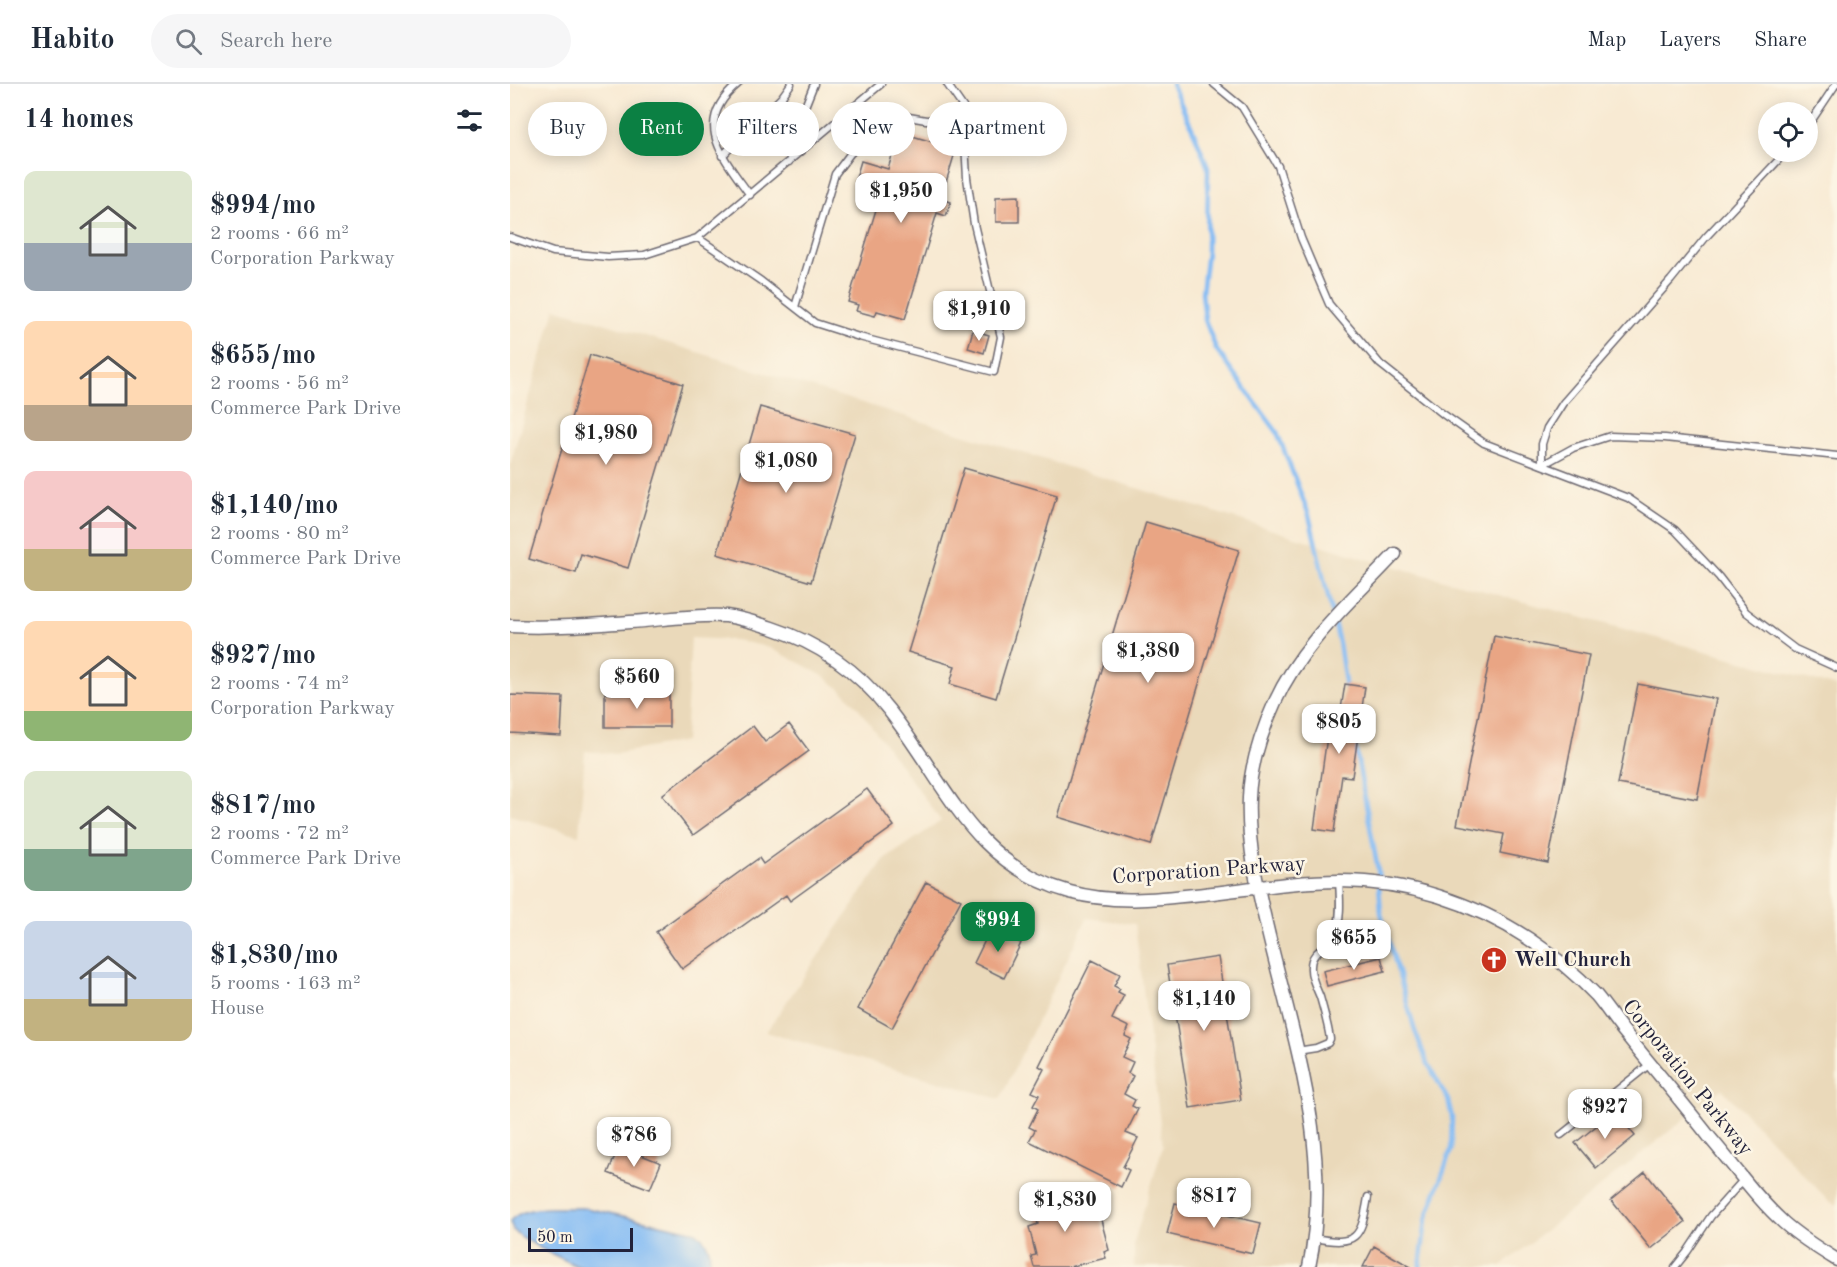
<!DOCTYPE html>
<meta charset="utf-8">
<style>
:root{--surface:#fff;--page:#f6f6f7;--text:#1f2937;--muted:#747a83;--line:#e0e1e3;--accent:#0b8043}
body{margin:0;font-family:"Old Standard TT",serif;background:var(--page);color:var(--text);height:100vh;display:flex;flex-direction:column;font-size:22px;white-space:nowrap}
*{box-sizing:border-box;margin:0}
p{font-size:20px;color:var(--muted)}
.icon{flex:none;width:33px;height:33px;fill:none;stroke:currentColor;stroke-width:2;stroke-linecap:round;stroke-linejoin:round}
.map{position:relative;flex:1;overflow:hidden}
.side{display:flex;flex-direction:column;background:var(--surface);width:510px}
.side>*{flex:none}
.banner{position:absolute;left:18px;top:18px;width:570px;height:54px;display:flex;gap:12px}
.controls{position:absolute;left:1248px;top:18px;display:grid;gap:12px}
.controls a{display:grid;place-items:center;width:60px;height:60px;border-radius:50%;background:var(--surface);box-shadow:0 3px 15px #0003;font-size:30px}
.scale{position:absolute;left:18px;bottom:15px;width:105px;box-sizing:border-box;padding-left:6px;border:3px solid #22223b;border-top:0;font-size:16px;line-height:21px;white-space:nowrap;color:#22223b;-webkit-text-stroke:4px #fcf5e5;paint-order:stroke}
.price{position:absolute;translate:-50% -51px;padding:0 14px;border-radius:12px;background:#fff;color:#222;font-size:20px;line-height:39px;filter:drop-shadow(0 2px 3px #0008)}
.price::after{content:'';position:absolute;left:50%;top:36px;width:18px;height:14px;margin-left:-9px;background:inherit;clip-path:polygon(0 0,100% 0,50% 100%)}
.price.selected{background:var(--accent);color:#fff}
ul{padding:0;list-style:none}
li{display:flex;align-items:center;gap:18px;height:150px;padding:0 24px}
li span{display:grid;place-items:center;flex:none;width:168px;height:120px;border-radius:12px;color:#555}
li>.icon{margin-inline-start:auto}
span .icon{width:72px;height:72px;fill:#fffc;stroke-width:1}
li b{font-size:26px}
h2{display:flex;justify-content:space-between;align-items:center;height:72px;padding:0 24px;font-size:26px}
.tag{padding:0 21px;border-radius:27px;background:var(--surface);box-shadow:0 3px 15px #0003;font-size:21px;line-height:54px}
.tag.selected{background:var(--accent);color:#fff}
header{display:flex;align-items:center;gap:36px;box-sizing:border-box;height:84px;padding:0 30px;background:var(--surface);border-bottom:2px solid var(--line)}
header strong{font-size:28px}
nav{display:flex;gap:33px;margin-inline-start:auto;font-size:21px}
.search{width:420px;height:54px;background:var(--page);display:flex;align-items:center;gap:15px;box-sizing:border-box;padding:0 21px;border-radius:33px;color:var(--muted);font-size:22px}
main{display:flex;flex:1;min-height:0}
.map>svg:first-child{display:block}
.built{fill:#ead9ba}
.water{fill:#84bcf4;stroke:#536f98;stroke-width:1.5}
.lines{fill:none;stroke-linecap:round;stroke-linejoin:round}
.stream{stroke:#84bcf4;stroke-width:4.5}
.building{fill:#e9a584}
.lane-casing{stroke:#6d6870;stroke-width:9}
.street-casing{stroke:#6d6870;stroke-width:15}
.lane{stroke:#fff;stroke-width:6}
.street{stroke:#fff;stroke-width:12}
.labels{text-anchor:middle;dominant-baseline:central;stroke-width:5;stroke-linejoin:round;paint-order:stroke}
.street-label{font-size:21px;fill:#22223b;stroke:#fcf5e5}
.poi-label{font-size:21px;font-weight:bold;fill:#22223b;stroke:#fcf5e5;text-anchor:start}
</style>
<header>
<strong>Habito</strong>
<div class="search"><svg class="icon" aria-label="search" viewBox="0 0 24 24"><circle cx="10" cy="10" r="6"/><path d="M15 15l6 6"/></svg>Search here</div>
<nav><a>Map</a><a>Layers</a><a>Share</a></nav>
</header>
<main>
<section class="side">
<h2>14 homes<svg class="icon" aria-label="filters" viewBox="0 0 24 24"><path d="M4 7h16M4 17h16"/><circle cx="9" cy="7" r="2"/><circle cx="15" cy="17" r="2"/></svg></h2>
<ul>
<li><span style="background:linear-gradient(#dfe7d0 60%,#9aa5b1 0)"><svg class="icon" aria-label="home" viewBox="0 0 24 24"><path d="M3 11l9-7 9 7M6 9v11h12V9"/></svg></span><div><b>$994/mo</b><p>2 rooms · 66 m²</p><p>Corporation Parkway</p></div></li>
<li><span style="background:linear-gradient(#ffd9b3 70%,#b9a48a 0)"><svg class="icon" aria-label="home" viewBox="0 0 24 24"><path d="M3 11l9-7 9 7M6 9v11h12V9"/></svg></span><div><b>$655/mo</b><p>2 rooms · 56 m²</p><p>Commerce Park Drive</p></div></li>
<li><span style="background:linear-gradient(#f6c9c9 65%,#c2b280 0)"><svg class="icon" aria-label="home" viewBox="0 0 24 24"><path d="M3 11l9-7 9 7M6 9v11h12V9"/></svg></span><div><b>$1,140/mo</b><p>2 rooms · 80 m²</p><p>Commerce Park Drive</p></div></li>
<li><span style="background:linear-gradient(#ffd9b3 75%,#8fb573 0)"><svg class="icon" aria-label="home" viewBox="0 0 24 24"><path d="M3 11l9-7 9 7M6 9v11h12V9"/></svg></span><div><b>$927/mo</b><p>2 rooms · 74 m²</p><p>Corporation Parkway</p></div></li>
<li><span style="background:linear-gradient(#dfe7d0 65%,#7fa58c 0)"><svg class="icon" aria-label="home" viewBox="0 0 24 24"><path d="M3 11l9-7 9 7M6 9v11h12V9"/></svg></span><div><b>$817/mo</b><p>2 rooms · 72 m²</p><p>Commerce Park Drive</p></div></li>
<li><span style="background:linear-gradient(#c9d6e8 65%,#c2b280 0)"><svg class="icon" aria-label="home" viewBox="0 0 24 24"><path d="M3 11l9-7 9 7M6 9v11h12V9"/></svg></span><div><b>$1,830/mo</b><p>5 rooms · 163 m²</p><p>House</p></div></li>
</ul>
</section>
<div class="map">
<svg width="1327" height="1183" viewBox="0 0 1327 1183">
<rect width="100%" height="100%" fill="#fcf5e5"/>
<filter id="ink" filterUnits="userSpaceOnUse"><feTurbulence type="fractalNoise" baseFrequency=".0167" numOctaves="2"/><feDisplacementMap in="SourceGraphic" scale="12" xChannelSelector="R" yChannelSelector="G"/><feConvolveMatrix kernelMatrix="1 2 1 2 8 2 1 2 1" color-interpolation-filters="sRGB"/></filter>
<filter id="wash" filterUnits="userSpaceOnUse"><feTurbulence type="fractalNoise" baseFrequency=".008" numOctaves="4" result="noise"/><feDisplacementMap in="SourceGraphic" scale="24" xChannelSelector="R" yChannelSelector="G"/><feGaussianBlur stdDeviation="1.35" result="paint"/><feColorMatrix in="noise" values="0 0 0 0 0 0 0 0 0 0 0 0 0 0 0 0 0 1.4 0 .05"/><feComposite in="paint" operator="in"/></filter>
<g filter="url(#wash)">
<rect width="100%" height="100%" fill="#f8ead3"/>
<!-- built -->
<path class="built" d="M45 224 853 474 1327 603V1122L1319 1117 1212 1005 990 1183H624V1158L653 1062 625 840 577 834 490 1015 256 948 374 776 431 737 350 626 335 609 315 593 288 578 258 563 226 556 181 554 175 657 106 670 75 667 69 751 0 731V381Z"/>
<!-- water -->
<path class="water" d="M39 1124H76L186 1148C198 1158 202 1167 199 1183H69L30 1164 12 1153 3 1146 0 1137C9 1126 26 1125 39 1124Z"/>
<g class="lines">
<!-- stream -->
<path class="stream" d="M662 0 685 51 698 84 697 168 692 209 695 236 706 265 767 348 799 431 829 559 836 605
M845 661 868 786 871 829 905 947 917 978 938 1016 942 1033 941 1066 916 1136 910 1183"/>
</g>
<g id="blocks">
<!-- building -->
<path class="building" d="M389 48 446 65 431 115 441 118 436 132 427 129 395 235 367 227 365 232 346 227 348 221 338 218 372 106 345 97 351 77 378 85Z
M509 112V138H486V113Z
M463 246 479 251 474 269 458 264Z
M80 271 173 300 118 484 71 470 66 489 19 475Z
M250 323 345 350 301 498 207 470Z
M454 384 547 411 486 614 440 600 445 582 398 568Z
M636 438 729 466 641 761 548 733Z
M984 552 1079 571 1038 779 990 769 994 750 947 741Z
M835 600 855 603 842 693 832 692 824 748 804 745 821 624 831 625Z
M1128 600 1206 615 1187 715 1108 700Z
M95 609H159V643H95Z
M0 611 53 613 51 652 0 649Z
M279 640 299 667 183 751 152 711 243 642 255 658Z
M357 705 384 742 280 817 276 811 172 885 146 848 249 774 253 780Z
M416 798 451 816 382 944 348 925Z
M481 844 511 859 494 894 464 879Z
M708 873 731 1016 680 1024 657 881Z
M871 873 875 887 817 902 813 887Z
M582 876 610 890 604 902 610 905 608 908 614 911 602 935 619 943 615 952 621 955 612 973 623 978 618 989 623 992 614 1010 625 1016 622 1022 628 1025 616 1049 628 1054 613 1083 619 1086 611 1103 519 1057 525 1046 519 1043 528 1025 523 1022 529 1011 522 1008 534 985 529 982Z
M1105 1027 1125 1052 1086 1084 1065 1059Z
M109 1062 151 1079 140 1105 98 1089Z
M1135 1088 1175 1138 1141 1165 1101 1116Z
M544 1103 547 1113 559 1110 565 1131 581 1127 582 1134 590 1132 599 1166 594 1168 596 1174 559 1183H524L521 1172 526 1171 519 1143 528 1140 522 1115 528 1113 527 1108Z
M665 1119 751 1139 743 1170 657 1150Z
M864 1162 901 1183H853Z"/>
</g>
</g>
<g filter="url(#ink)">
<use href="#blocks" fill-opacity="0" stroke="#6d6870" stroke-width="1.5"/>
<g class="lines">
<defs>
<path id="lane" d="M228 0C181 39 213 73 240 111
M704 0 732 23 768 82 791 154 819 220 870 280 933 330 974 359 1118 414 1165 446 1209 493 1236 528 1285 565 1327 584
M271 14 290 35
M1298 42 1326 0
M1276 68 1196 153 1161 196 1053 319 1037 344 1032 360V381L1063 364 1100 352 1155 354 1327 372
M212 72 271 14 281 0
M279 78 290 35 304 0
M0 153 43 168 98 173 134 171 187 154 371 0
M188 154 251 197 305 239 349 253 484 288 491 253 464 140 457 94 453 23
M285 223 325 90 340 70 367 43 393 32 416 36 436 35 453 23 437 0
M787 967 806 964 818 959 820 955C818 941 814 927 810 913 806 903 800 892 801 882 801 867 817 864 824 853 832 840 830 812 829 797
M1051 1051 1140 980
M804 1154C847 1162 851 1155 858 1113
M1165 1183 1177 1168 1201 1132 1234 1095"/>
<path id="street" d="M0 542C40 544 80 541 120 538 149 536 187 530 216 532 231 534 247 539 262 544 308 559 348 587 378 625 436 698 461 780 560 808 606 821 655 814 703 809 745 804 788 797 830 797 897 797 963 818 1019 855 1043 871 1066 890 1086 911 1096 923 1105 937 1115 949 1144 985 1173 1019 1201 1055 1225 1083 1247 1115 1274 1139 1290 1153 1309 1165 1327 1176
M799 1183C823 1071 785 960 759 852 748 806 737 761 739 714 740 681 752 647 765 618 791 560 843 515 885 470"/>
</defs>
<!-- lane casing -->
<use href="#lane" class="lane-casing"/>
<!-- street casing -->
<use href="#street" class="street-casing"/>
<!-- lane -->
<use href="#lane" class="lane"/>
<!-- street -->
<use href="#street" class="street"/>
</g>
</g>
<!-- icons -->
<defs>
<symbol id="church-disc" viewBox="-11 -11 22 22"><circle r="9.5" fill="#c8321e" stroke="#fcf5e5"/><path d="M-1.2-6h2.4v3.5h3.3v2.4h-3.3V6h-2.4V-.1h-3.3v-2.4h3.3Z" fill="#fff"/></symbol>
</defs>
<g fill-rule="evenodd">
<use href="#church-disc" x="969" y="861" width="30" height="30"/>
</g>
<g class="labels">
<!-- street labels -->
<g class="street-label">
<text transform="translate(699 787) rotate(-4)">Corporation Parkway</text>
<text transform="translate(1177 994) rotate(51)">Corporation Parkway</text>
</g>
<!-- poi labels -->
<g class="poi-label">
<text x="1004" y="876">Well Church</text>
</g>
</g>
</svg>
<div class="controls">
<a><svg class="icon" aria-label="locate" viewBox="0 0 24 24"><circle cx="12" cy="12" r="6"/><path d="M12 2v4M12 18v4M2 12h4M18 12h4"/></svg></a>
</div>
<div class="scale">50 m</div>
<b class="price" style="left:391px;top:140px">$1,950</b>
<b class="price" style="left:469px;top:258px">$1,910</b>
<b class="price" style="left:96px;top:382px">$1,980</b>
<b class="price" style="left:276px;top:410px">$1,080</b>
<b class="price" style="left:638px;top:600px">$1,380</b>
<b class="price" style="left:127px;top:626px">$560</b>
<b class="price" style="left:829px;top:671px">$805</b>
<b class="price selected" style="left:488px;top:869px">$994</b>
<b class="price" style="left:844px;top:887px">$655</b>
<b class="price" style="left:694px;top:948px">$1,140</b>
<b class="price" style="left:1095px;top:1056px">$927</b>
<b class="price" style="left:124px;top:1084px">$786</b>
<b class="price" style="left:704px;top:1145px">$817</b>
<b class="price" style="left:555px;top:1149px">$1,830</b>
<div class="banner">
<a class="tag">Buy</a>
<a class="tag selected">Rent</a>
<a class="tag">Filters</a>
<a class="tag">New</a>
<a class="tag">Apartment</a>
</div>
</div>
</main>
